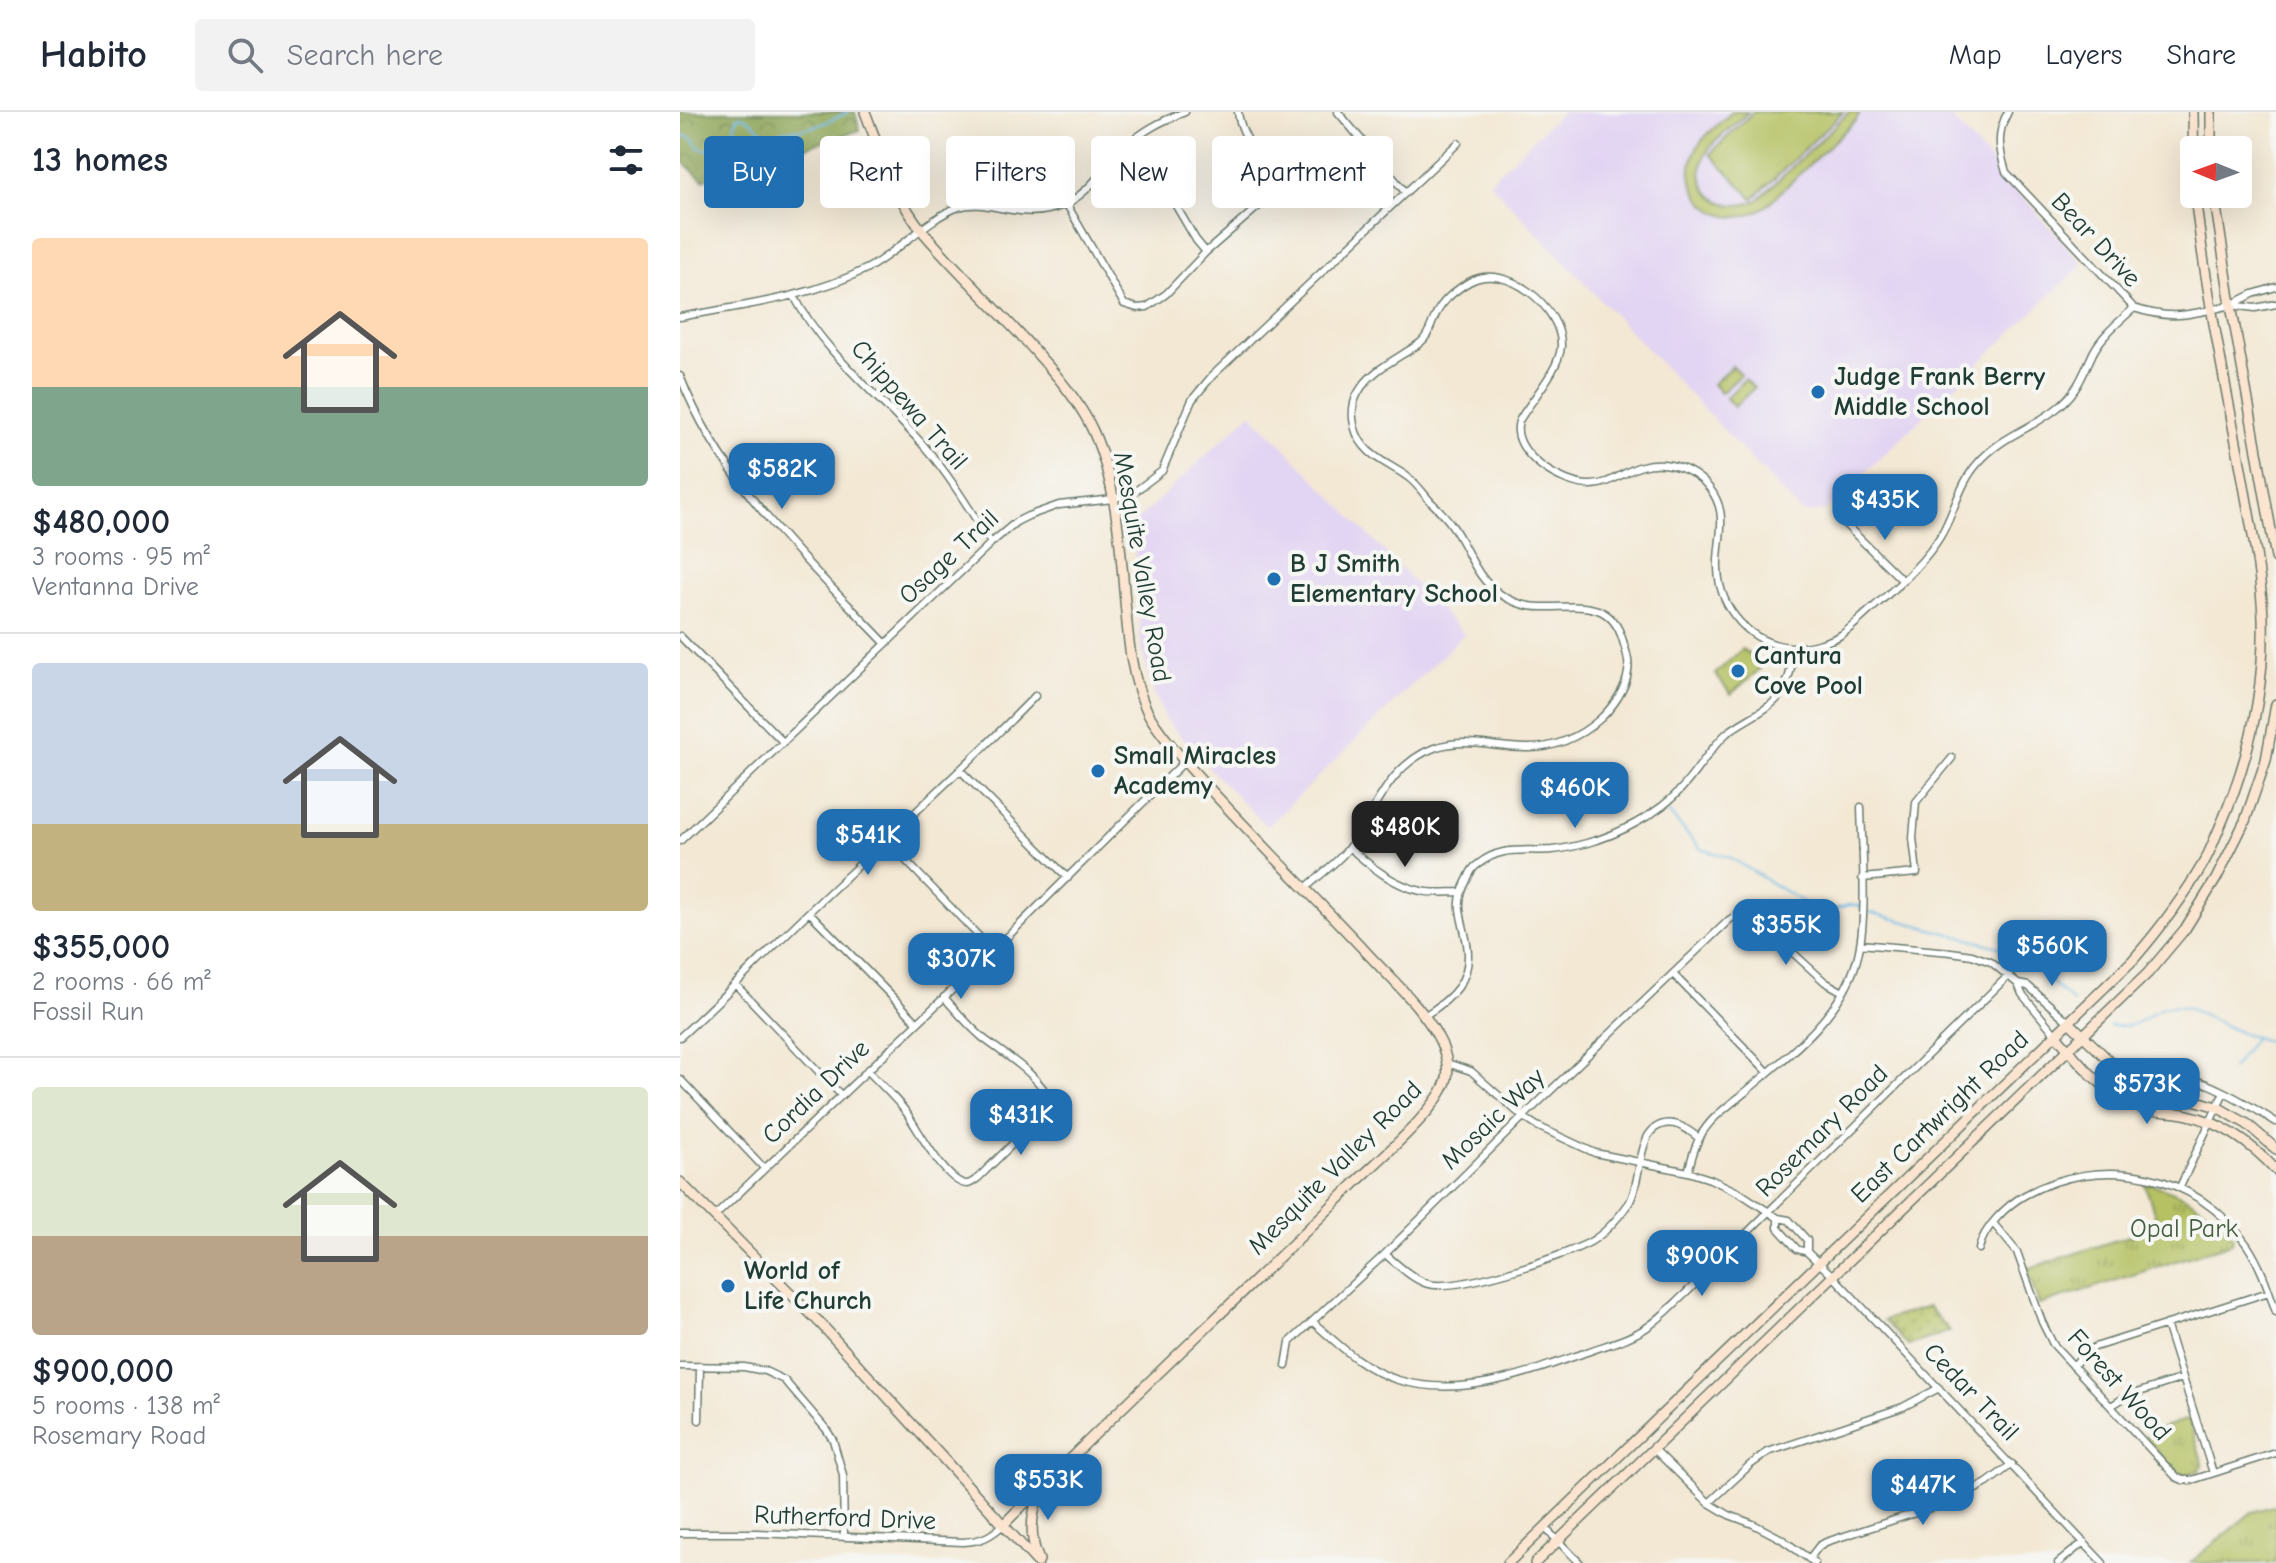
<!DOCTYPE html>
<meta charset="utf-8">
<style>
:root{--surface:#fff;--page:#f2f2f3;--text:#1f2937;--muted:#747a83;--line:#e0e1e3;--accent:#1f6fb2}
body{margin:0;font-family:"Comic Neue",sans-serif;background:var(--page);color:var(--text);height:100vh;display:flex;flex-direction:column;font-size:30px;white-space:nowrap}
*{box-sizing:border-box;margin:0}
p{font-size:26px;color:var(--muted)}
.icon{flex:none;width:44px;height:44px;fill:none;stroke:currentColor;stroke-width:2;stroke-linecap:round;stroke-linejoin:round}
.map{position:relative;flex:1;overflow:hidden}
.sheet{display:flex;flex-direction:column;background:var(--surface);width:680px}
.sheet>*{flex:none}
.top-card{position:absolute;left:24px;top:24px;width:760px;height:72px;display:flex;gap:16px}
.needle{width:52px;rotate:271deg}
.controls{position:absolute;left:1500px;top:24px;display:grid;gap:16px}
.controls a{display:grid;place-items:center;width:72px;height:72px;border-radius:8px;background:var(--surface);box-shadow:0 8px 32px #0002;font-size:40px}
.price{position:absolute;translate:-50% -68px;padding:0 18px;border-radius:16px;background:var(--accent);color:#fff;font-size:26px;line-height:52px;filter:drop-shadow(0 2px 4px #0008)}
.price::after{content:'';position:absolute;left:50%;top:48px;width:24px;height:18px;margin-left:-12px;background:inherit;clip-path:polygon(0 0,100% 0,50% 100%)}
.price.current{background:#222;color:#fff}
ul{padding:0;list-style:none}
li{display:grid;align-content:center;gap:16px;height:424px;padding:0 32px}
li+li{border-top:2px solid var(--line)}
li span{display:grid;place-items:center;height:248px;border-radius:8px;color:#555}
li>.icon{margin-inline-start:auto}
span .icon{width:144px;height:144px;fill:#fffc;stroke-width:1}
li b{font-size:34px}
h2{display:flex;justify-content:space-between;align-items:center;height:96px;padding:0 32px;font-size:34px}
.chip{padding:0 28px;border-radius:8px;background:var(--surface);box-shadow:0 8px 32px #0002;font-size:28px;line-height:72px}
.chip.current{background:var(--accent);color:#fff}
header{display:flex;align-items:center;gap:48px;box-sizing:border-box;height:112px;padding:0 40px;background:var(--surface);border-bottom:2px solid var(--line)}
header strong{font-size:38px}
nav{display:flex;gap:44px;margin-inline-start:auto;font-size:28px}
.search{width:560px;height:72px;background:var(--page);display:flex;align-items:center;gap:20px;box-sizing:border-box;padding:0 28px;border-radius:8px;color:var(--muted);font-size:30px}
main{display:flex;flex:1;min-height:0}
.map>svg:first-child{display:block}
.built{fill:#e2d4f3}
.grass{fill:url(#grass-dots);stroke:#6a7f4c;stroke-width:2}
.forest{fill:url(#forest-crowns);stroke:#587246;stroke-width:2}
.park{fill:url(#park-tufts);stroke:#6a7f4c;stroke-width:2}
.garden{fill:#b5c163;stroke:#6a7f4c;stroke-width:2}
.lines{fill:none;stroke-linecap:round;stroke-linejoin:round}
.stream{stroke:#6ab8e4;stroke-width:2}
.street-casing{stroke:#69796c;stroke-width:9}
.secondary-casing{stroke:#69796c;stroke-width:12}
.street{stroke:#fff;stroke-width:6}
.secondary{stroke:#fce5d0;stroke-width:9}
.poi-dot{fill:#1f6fb2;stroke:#f6f6f2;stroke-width:3}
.labels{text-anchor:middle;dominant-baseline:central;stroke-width:8;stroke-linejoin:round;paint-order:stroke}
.street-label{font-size:26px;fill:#1f3d34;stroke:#f6f6f2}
.poi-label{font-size:26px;font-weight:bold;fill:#1f3d34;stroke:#f6f6f2;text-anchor:start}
.park-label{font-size:26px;fill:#445e40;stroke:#f6f6f2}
</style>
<header>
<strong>Habito</strong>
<div class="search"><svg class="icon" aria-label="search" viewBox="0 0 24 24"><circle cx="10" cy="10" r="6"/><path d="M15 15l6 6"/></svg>Search here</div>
<nav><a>Map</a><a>Layers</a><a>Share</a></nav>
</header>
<main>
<section class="sheet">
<h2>13 homes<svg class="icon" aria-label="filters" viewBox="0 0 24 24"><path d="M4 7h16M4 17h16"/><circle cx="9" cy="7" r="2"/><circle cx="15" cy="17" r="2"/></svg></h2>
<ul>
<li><span style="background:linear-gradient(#ffd9b3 60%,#7fa58c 0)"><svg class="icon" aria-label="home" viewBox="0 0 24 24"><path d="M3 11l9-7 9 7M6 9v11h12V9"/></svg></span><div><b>$480,000</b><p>3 rooms · 95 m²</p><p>Ventanna Drive</p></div></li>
<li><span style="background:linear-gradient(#c9d6e8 65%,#c2b280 0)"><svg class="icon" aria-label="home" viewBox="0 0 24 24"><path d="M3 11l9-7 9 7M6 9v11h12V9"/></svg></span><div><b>$355,000</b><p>2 rooms · 66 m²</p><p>Fossil Run</p></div></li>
<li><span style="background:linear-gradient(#dfe7d0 60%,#b9a48a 0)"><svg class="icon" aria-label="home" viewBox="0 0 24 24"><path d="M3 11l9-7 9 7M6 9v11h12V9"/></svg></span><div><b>$900,000</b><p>5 rooms · 138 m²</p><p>Rosemary Road</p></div></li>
</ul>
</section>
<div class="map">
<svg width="1596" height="1451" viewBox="0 0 1596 1451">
<defs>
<pattern id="grass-dots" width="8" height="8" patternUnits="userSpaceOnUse" patternTransform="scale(2)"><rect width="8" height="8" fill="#b5c163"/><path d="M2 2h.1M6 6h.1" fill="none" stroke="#939e52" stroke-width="1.8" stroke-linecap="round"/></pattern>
<pattern id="forest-crowns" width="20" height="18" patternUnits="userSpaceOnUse" patternTransform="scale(2)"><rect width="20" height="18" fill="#90a759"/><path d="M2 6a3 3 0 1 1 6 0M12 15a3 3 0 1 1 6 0" fill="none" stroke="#75894a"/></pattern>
<pattern id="park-tufts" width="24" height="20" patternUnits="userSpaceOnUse" patternTransform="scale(2)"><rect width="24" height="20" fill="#b5c163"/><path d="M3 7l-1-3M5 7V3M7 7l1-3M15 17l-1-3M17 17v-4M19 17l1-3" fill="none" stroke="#939e52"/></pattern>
</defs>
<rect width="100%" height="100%" fill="#f6f6f2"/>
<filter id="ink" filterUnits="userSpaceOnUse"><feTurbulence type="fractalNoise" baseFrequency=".0125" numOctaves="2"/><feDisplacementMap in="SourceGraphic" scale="16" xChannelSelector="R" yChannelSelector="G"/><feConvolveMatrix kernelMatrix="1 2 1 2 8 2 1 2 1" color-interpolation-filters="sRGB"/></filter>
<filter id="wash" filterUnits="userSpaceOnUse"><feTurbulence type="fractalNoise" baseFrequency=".006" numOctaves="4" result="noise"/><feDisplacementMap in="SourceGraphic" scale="32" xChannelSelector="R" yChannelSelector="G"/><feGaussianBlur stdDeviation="1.8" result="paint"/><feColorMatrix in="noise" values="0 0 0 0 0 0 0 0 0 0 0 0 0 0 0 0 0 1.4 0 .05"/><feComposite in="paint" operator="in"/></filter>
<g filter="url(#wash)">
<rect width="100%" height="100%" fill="#f3e8d4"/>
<!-- built -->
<path class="built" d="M882 0H1266L1403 152 1145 399 1122 401 809 70Z
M571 301 784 522 587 715 522 649 486 608 475 584 461 536 453 412Z"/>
<!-- grass -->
<path class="grass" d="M1248 1195 1270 1219 1228 1234 1204 1208Z"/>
<!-- forest -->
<path class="forest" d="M0 0H175L180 18 23 68 0 47Z"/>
<!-- park -->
<path class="park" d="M1464 1070C1499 1079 1531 1096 1553 1125L1552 1131 1359 1193 1347 1157 1474 1116 1477 1109Z
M1509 1307 1523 1353 1518 1359 1503 1363 1496 1359 1465 1326 1472 1319Z
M1596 1393V1451H1510L1572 1400Z"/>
<!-- garden -->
<path class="garden" d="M1052 0H1068C1056 12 1030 30 1024 46 1011 82 1048 103 1078 88L1169 0H1180L1176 8 1085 95C1075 101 1066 105 1055 105 1024 104 1002 71 1014 42 1021 25 1039 12 1052 0Z
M1073 0H1163L1073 87 1030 42Z
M1052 254 1061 263 1041 281 1033 272Z
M1065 267 1074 276 1054 295 1046 286Z
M1062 537 1070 543 1072 547 1075 546 1080 557 1051 582 1035 562Z"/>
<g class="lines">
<!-- stream -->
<path class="stream" d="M0 22 13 27 19 36 29 38 46 50 51 49C61 33 48 17 59 4 73 5 77 20 92 23 104 16 112 19 124 17 140 14 154 7 168 0
M985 697 1021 737 1049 745 1131 795 1150 798 1169 793H1177L1181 795
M1189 800 1326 837 1352 852 1394 891
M1429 914C1437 914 1446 915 1454 912 1478 902 1476 890 1508 896L1563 922 1596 931
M1552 957 1574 926"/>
</g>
</g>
<g filter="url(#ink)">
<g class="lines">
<defs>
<path id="street" d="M658 0 726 81
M1328 0C1316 21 1319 38 1326 60L1454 196C1492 209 1513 202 1551 193
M456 26 516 128 526 140
M386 91 444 192 457 196 467 195 486 182 526 140 588 86C597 62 561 31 558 0
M1596 175 1573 182 1551 193 1575 196 1596 192
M114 184C145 243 201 285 244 334 270 364 290 398 311 431
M0 205C64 193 130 186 188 156 218 140 249 105 279 95 296 89 316 96 333 98 349 101 366 100 381 94 409 83 422 57 443 37 462 19 481 9 505 0
M0 264C42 372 128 450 206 532
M1166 413 1223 469
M0 524 103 630
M281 659 388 766
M206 728 313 839
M0 729 311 431 336 410 348 404 379 393 433 387 453 381 482 359 512 288 532 264 778 31
M669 735C690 754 713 773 741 779 753 782 768 780 780 780
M1182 766 1237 761 1233 726 1236 690 1272 646
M626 776C640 762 660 749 671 733 696 697 709 653 754 636 786 625 814 636 846 636 873 637 900 625 920 607 932 596 946 577 948 560 950 550 946 539 943 529 929 479 885 500 849 494 838 492 829 488 820 482 794 465 788 435 771 412 765 403 757 396 750 389 743 381 737 372 729 366 715 355 695 348 684 334 672 319 669 297 678 281 691 257 718 247 740 231 751 223 752 205 761 194 767 185 780 175 789 170 825 149 882 195 881 234 880 257 851 288 839 309 829 341 883 374 911 373 930 373 944 359 962 354 997 344 1040 369 1041 407 1042 423 1037 440 1038 456 1039 497 1071 534 1114 535 1128 536 1149 530 1161 523 1170 517 1180 507 1188 500 1212 479 1238 457 1256 431 1274 406 1277 374 1298 351 1323 322 1356 316 1382 292 1398 278 1404 260 1413 241 1422 223 1439 210 1454 196
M129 800 237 910
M1180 832 1271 840 1292 843 1311 850 1338 872 1348 874 1390 911
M993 862 1088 960
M1338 872 1342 882 1376 923
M56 873 161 983
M744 904C772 887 793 868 787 832 783 806 773 794 787 768 790 762 791 757 797 753 822 733 842 740 872 738 883 737 896 734 907 731 938 723 980 701 1001 677 1018 659 1029 637 1047 621 1063 608 1090 598 1101 582 1110 568 1112 552 1114 535
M0 925C45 884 87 840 131 798 206 727 283 658 355 584
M767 951 791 959 843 1005 857 1014 915 1041 1008 1060 1030 1067 1060 1081 1098 1106 1109 1108 1127 1128V1140
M187 958C200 972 215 985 226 1000 237 1015 266 1072 287 1072 291 1072 295 1068 298 1066L370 995 371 990C358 961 326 944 303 926 289 914 276 899 264 885
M0 967 84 1056
M1485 980C1485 979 1489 970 1490 969 1508 953 1580 1000 1596 1010
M1008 1060C1011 1049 1014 1035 1020 1025 1029 1007 1047 995 1063 982 1105 946 1157 908 1175 854 1189 813 1182 740 1181 695
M1500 1075 1544 980
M35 1104 313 839 504 650
M1098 1106V1116L1117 1137 1127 1140 1154 1165 1423 1451
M1313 1111 1337 1140 1362 1210 1373 1232 1496 1365 1503 1368H1512L1596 1341
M1299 1137C1303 1116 1327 1093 1345 1083 1422 1041 1517 1060 1567 1133 1581 1154 1588 1176 1596 1200
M705 1142C717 1152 730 1165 745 1171 773 1182 882 1145 910 1130 926 1121 939 1105 949 1091 960 1075 958 1027 975 1016 991 1005 1006 1016 1019 1026
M633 1210C659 1233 684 1258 718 1268 783 1287 847 1261 907 1240 929 1232 950 1227 969 1214 982 1205 994 1192 1006 1181L1329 863
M1486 1212 1533 1361
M0 1254 64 1255 85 1259 104 1268 146 1317 153 1328 163 1363 164 1425
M606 1254 610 1230 705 1142 843 1005 1049 808 1064 798 1076 801 1110 838 1145 870 1163 880
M1393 1254 1406 1240 1415 1235 1589 1180
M1431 1294 1447 1284 1503 1266
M19 1308 20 1254
M975 1338 1029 1391 1049 1403 1073 1412 1100 1426 1135 1451
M1029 1391 1070 1353 1088 1340 1223 1295 1259 1276
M864 1415 900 1451
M0 1421H77L283 1430C301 1429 310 1425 323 1413
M1129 1447 1139 1434 1146 1430 1275 1388 1307 1371 1332 1352
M1378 1451 1404 1430"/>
<path id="secondary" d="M185 0C201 41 215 87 244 121 281 164 324 203 361 246 381 268 401 292 413 319 435 368 440 426 444 478 448 520 449 562 468 601 478 619 493 636 506 651 564 716 627 777 687 841 712 868 745 897 761 931 765 941 769 956 767 966 761 996 695 1051 672 1074 557 1188 437 1298 323 1413
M1513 0 1514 76
M1531 38V0
M1534 82 1551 193 1596 446
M1390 911 1440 959 1458 971 1537 995 1567 1012 1596 1037
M1376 923C1400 952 1424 981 1459 995 1475 1001 1492 999 1508 1003 1543 1011 1572 1032 1596 1058
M0 1070 141 1212 358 1451
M359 1448C348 1424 351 1401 361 1378
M828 1451 1453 848C1479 818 1504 785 1524 750 1530 740 1534 728 1539 717 1568 651 1585 578 1583 506 1581 458 1570 410 1562 362 1545 269 1525 176 1515 82
M855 1451 1468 861 1505 817 1536 767 1565 709 1586 648 1596 592"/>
</defs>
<!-- street casing -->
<use href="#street" class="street-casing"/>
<!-- secondary casing -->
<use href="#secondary" class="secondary-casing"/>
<!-- street -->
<use href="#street" class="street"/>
<!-- secondary -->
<use href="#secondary" class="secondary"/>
</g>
</g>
<!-- markers -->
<g class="poi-dot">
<circle cx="1138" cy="280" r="8"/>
<circle cx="594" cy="467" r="8"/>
<circle cx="1058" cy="559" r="8"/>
<circle cx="418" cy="659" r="8"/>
<circle cx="48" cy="1174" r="8"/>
</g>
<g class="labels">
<!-- street labels -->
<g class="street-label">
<text transform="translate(1416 128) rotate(47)">Bear Drive</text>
<text transform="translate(229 293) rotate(49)">Chippewa Trail</text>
<text transform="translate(269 445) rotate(-43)">Osage Trail</text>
<text transform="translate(462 455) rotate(80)">Mesquite Valley Road</text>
<text transform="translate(136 980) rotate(-44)">Cordia Drive</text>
<text transform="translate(1260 1005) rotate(-44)">East Cartwright Road</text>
<text transform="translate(813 1007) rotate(-44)">Mosaic Way</text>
<text transform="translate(1142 1019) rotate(-45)">Rosemary Road</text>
<text transform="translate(655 1056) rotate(-45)">Mesquite Valley Road</text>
<text transform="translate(1439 1273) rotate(48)">Forest Wood</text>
<text transform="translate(1291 1280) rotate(46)">Cedar Trail</text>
<text transform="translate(165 1406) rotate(2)">Rutherford Drive</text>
</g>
<!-- poi labels -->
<g class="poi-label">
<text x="1154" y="265">Judge Frank Berry<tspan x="1154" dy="30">Middle School</tspan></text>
<text x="610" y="452">B J Smith<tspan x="610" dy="30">Elementary School</tspan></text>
<text x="1074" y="544">Cantura<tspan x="1074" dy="30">Cove Pool</tspan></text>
<text x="434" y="644">Small Miracles<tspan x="434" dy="30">Academy</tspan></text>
<text x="64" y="1159">World of<tspan x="64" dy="30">Life Church</tspan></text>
</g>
<!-- park labels -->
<g class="park-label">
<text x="1504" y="1117">Opal Park</text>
</g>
</g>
</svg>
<div class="controls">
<a><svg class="needle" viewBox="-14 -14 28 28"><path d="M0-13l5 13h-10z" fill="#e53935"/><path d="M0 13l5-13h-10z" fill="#747a83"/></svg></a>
</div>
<b class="price" style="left:102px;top:399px">$582K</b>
<b class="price" style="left:1205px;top:430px">$435K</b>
<b class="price" style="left:895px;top:718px">$460K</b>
<b class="price current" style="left:725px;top:757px">$480K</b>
<b class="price" style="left:188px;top:765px">$541K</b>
<b class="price" style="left:1106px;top:855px">$355K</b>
<b class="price" style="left:1372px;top:876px">$560K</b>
<b class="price" style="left:281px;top:889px">$307K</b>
<b class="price" style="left:1467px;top:1014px">$573K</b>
<b class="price" style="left:341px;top:1045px">$431K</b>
<b class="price" style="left:1022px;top:1186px">$900K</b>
<b class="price" style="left:368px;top:1410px">$553K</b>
<b class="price" style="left:1243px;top:1415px">$447K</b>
<div class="top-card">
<a class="chip current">Buy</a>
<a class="chip">Rent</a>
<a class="chip">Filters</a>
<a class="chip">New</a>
<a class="chip">Apartment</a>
</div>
</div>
</main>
